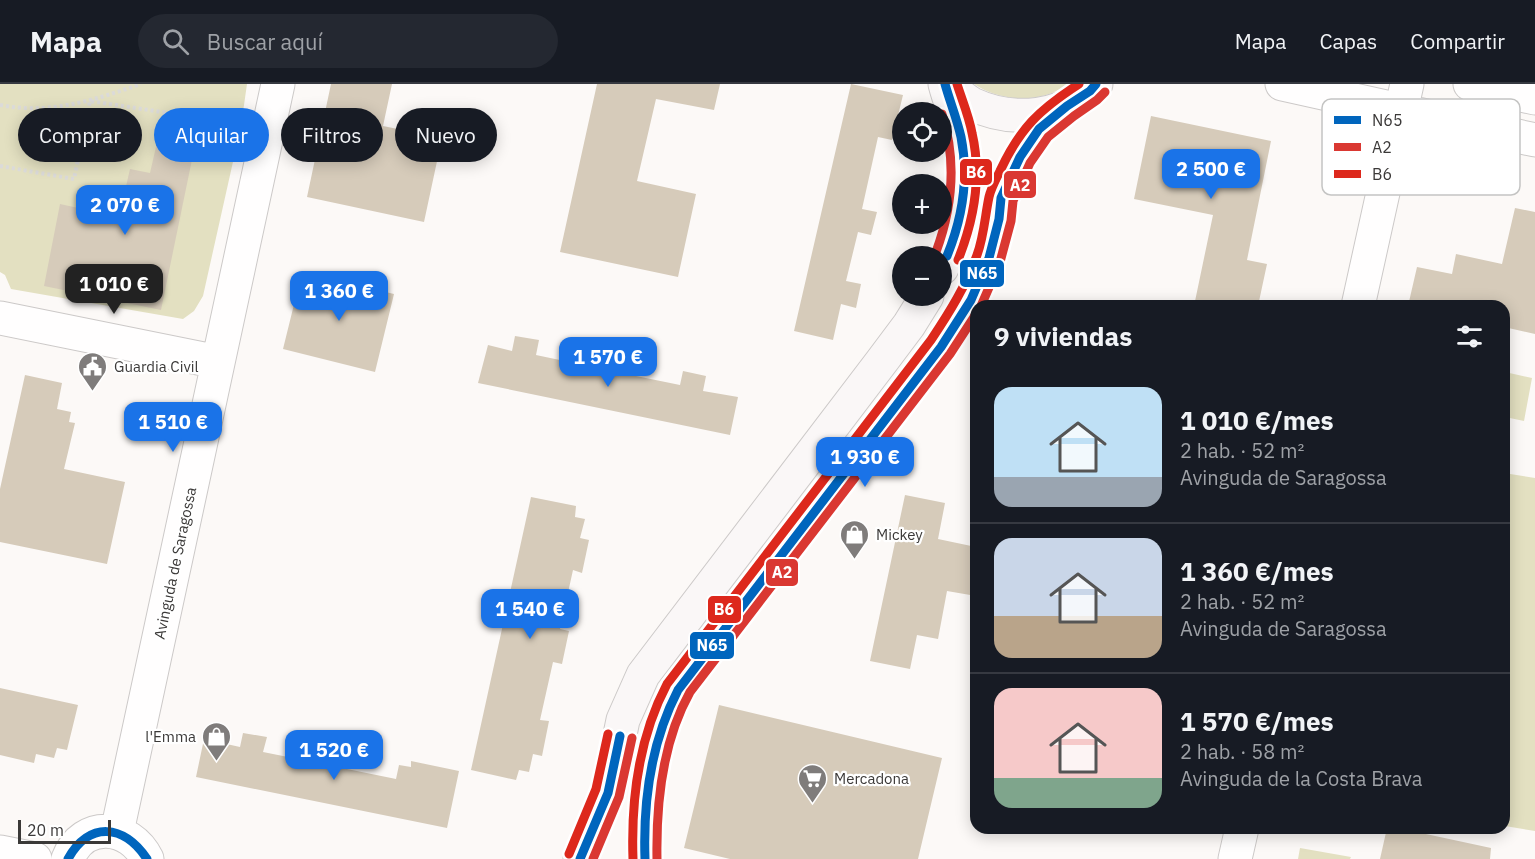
<!DOCTYPE html>
<html lang="es">
<meta charset="utf-8">
<style>
:root{--surface:#171b24;--page:#242831;--text:#f1f3f6;--muted:#9ea1a6;--line:#363941;--accent:#1a73e8}
body{margin:0;font-family:"IBM Plex Sans",sans-serif;background:var(--page);color:var(--text);height:100vh;display:flex;flex-direction:column;font-size:22px;white-space:nowrap}
*{box-sizing:border-box;margin:0}
p{font-size:20px;color:var(--muted)}
.icon{flex:none;width:33px;height:33px;fill:none;stroke:currentColor;stroke-width:2;stroke-linecap:round;stroke-linejoin:round}
.map{position:relative;flex:1;overflow:hidden}
.panel{position:absolute;left:970px;top:216px;width:540px;height:534px;display:flex;flex-direction:column;background:var(--surface);border-radius:18px;box-shadow:0 3px 15px #0003}
.panel>*{flex:none}
.hud{position:absolute;left:18px;top:24px;width:570px;height:54px;display:flex;gap:12px}
.fabs{position:absolute;left:892px;top:18px;display:grid;gap:12px}
.fabs a{display:grid;place-items:center;width:60px;height:60px;border-radius:50%;background:var(--surface);box-shadow:0 3px 15px #0003;font-size:30px}
.scale{position:absolute;left:18px;bottom:15px;width:93px;box-sizing:border-box;padding-left:6px;border:3px solid #3b3938;border-top:0;font-size:16px;line-height:21px;white-space:nowrap;color:#3b3938;-webkit-text-stroke:4px #fff;paint-order:stroke}
.price{position:absolute;translate:-50% -51px;padding:0 14px;border-radius:12px;background:var(--accent);color:#fff;font-size:20px;line-height:39px;filter:drop-shadow(0 2px 3px #0008)}
.price::after{content:'';position:absolute;left:50%;top:36px;width:18px;height:14px;margin-left:-9px;background:inherit;clip-path:polygon(0 0,100% 0,50% 100%)}
.price.current{background:#222;color:#fff}
ul{padding:0;list-style:none}
li{display:flex;align-items:center;gap:18px;height:150px;padding:0 24px}
li+li{border-top:2px solid var(--line)}
li span{display:grid;place-items:center;flex:none;width:168px;height:120px;border-radius:18px;color:#555}
li>.icon{margin-inline-start:auto}
span .icon{width:72px;height:72px;fill:#fffc;stroke-width:1}
li b{font-size:26px}
h2{display:flex;justify-content:space-between;align-items:center;height:72px;padding:0 24px;font-size:26px}
.chip{padding:0 21px;border-radius:27px;background:var(--surface);box-shadow:0 3px 15px #0003;font-size:21px;line-height:54px}
.chip.current{background:var(--accent);color:#fff}
header{display:flex;align-items:center;gap:36px;box-sizing:border-box;height:84px;padding:0 30px;background:var(--surface);border-bottom:2px solid var(--line)}
header strong{font-size:28px}
nav{display:flex;gap:33px;margin-inline-start:auto;font-size:21px}
.search{width:420px;height:54px;background:var(--page);display:flex;align-items:center;gap:15px;box-sizing:border-box;padding:0 21px;border-radius:33px;color:var(--muted);font-size:22px}
.map>svg:first-child{display:block}
.green{fill:#e3e0c1}
.building{fill:#d6cbba}
.lines{fill:none;stroke-linecap:round;stroke-linejoin:round}
.street-casing{stroke:#ccc9c8;stroke-width:35}
.secondary-casing{stroke:#ccc9c8;stroke-width:35}
.path{stroke:#dbdad9;stroke-width:4;stroke-dasharray:3 3;stroke-linecap:butt}
.street{stroke:#fffefe;stroke-width:33}
.secondary{stroke:#faf7f7;stroke-width:33}
.bus-1-casing{stroke:#fff;stroke-width:14}
.bus-2-casing{stroke:#fff;stroke-width:14}
.bus-3-casing{stroke:#fff;stroke-width:14}
.bus-1{stroke:#0065bd;stroke-width:9}
.bus-2{stroke:#da3832;stroke-width:9}
.bus-3{stroke:#dd281c;stroke-width:9}
.labels{text-anchor:middle;dominant-baseline:central;stroke-width:4.5;stroke-linejoin:round;paint-order:stroke}
.poi-label{font-size:15px;fill:#3b3938;stroke:#fff;text-anchor:start}
.street-label{font-size:15px;fill:#3b3938;stroke:#fff}
.key{fill:#fff;stroke:#c4c4c3;stroke-width:1.5}
.key-label{font-size:16px;fill:#3b3938}
.line-badge{stroke:#fff;stroke-width:2}
.badge-label{font-size:16px;text-anchor:middle;font-weight:bold;fill:#fff}
</style>
<header>
<strong>Mapa</strong>
<div class="search"><svg class="icon" aria-label="search" viewBox="0 0 24 24"><circle cx="10" cy="10" r="6"/><path d="M15 15l6 6"/></svg>Buscar aquí</div>
<nav><a>Mapa</a><a>Capas</a><a>Compartir</a></nav>
</header>
<div class="map">
<svg width="1535" height="775" viewBox="0 0 1535 775">
<rect width="100%" height="100%" fill="#fcf9f7"/>
<!-- green -->
<path class="green" d="M0 0H247L241 42 203 212 194 227 183 235 11 205 5 191 0 188Z
M974 0H1068C1042 20 1001 18 974 0Z
M1505 288 1532 294 1524 337 1505 333Z
M1504 389 1535 394V747L1505 742Z
M1300 764 1351 773 1350 775H1298Z"/>
<!-- building -->
<path class="building" d="M331 0H392L383 42 442 54 424 138 307 113Z
M597 0H720L714 26 656 15 637 97 696 110 678 193 560 168Z
M851 0 903 11 892 56 878 53 862 125 877 128 871 151 858 148 846 197 861 200 856 224 841 220 833 256 794 247Z
M1151 32 1271 57 1247 176 1267 180 1258 222H1194L1213 131 1134 115Z
M158 54 195 61 161 226 44 202 60 120 119 133 130 85 150 89Z
M1515 124 1535 128V250L1504 243V222H1408L1417 183 1452 190 1456 170 1502 180Z
M302 188 394 210 375 288 283 265Z
M515 252 539 256 536 271 607 286 610 271 633 277 631 291 680 301 683 287 706 292 703 307 738 313 730 351 478 299 488 261 512 267Z
M25 291 62 299 57 325 71 328 69 338 75 339 64 385 125 398 107 480 0 458V405Z
M905 411 945 419 938 455 976 463V512L947 507 938 555 917 551 910 585 870 577Z
M531 413 576 422 575 433 585 435 580 454 589 456 582 489 573 486 560 545 569 547 562 580 553 578 540 636 549 637 542 672 533 670 529 688 519 686 516 696 471 686Z
M0 604 78 621 67 666 57 664 54 674 36 670 34 679 0 671Z
M719 621 942 674 918 775H730L684 764Z
M243 649 267 653 263 668 323 680 326 666 350 671 347 685 396 695 399 681 411 683V677L459 687 447 744 196 693 204 655 240 663Z
M1387 744H1398L1491 764 1490 775H1380Z"/>
<g class="lines">
<defs>
<path id="street" d="M1282 0 1535 56
M1470 0 1535 14
M1358 222 1407 0
M0 234 218 278
M117 748 278 0
M0 768 35 775
M68 775C83 736 130 740 147 775
M1235 775 1242 744"/>
<path id="secondary" d="M946 0C954 6 963 15 972 20 1012 39 1066 35 1096 0
M942 184C959 144 969 101 962 58 958 38 950 19 945 0
M580 775 608 709 623 636 643 591 882 277 909 241 927 212
M645 775C642 724 652 659 674 613 678 603 685 594 691 586L941 263 971 216 989 174 999 135 1001 114 1020 73 1039 45 1067 22"/>
</defs>
<!-- street casing -->
<use href="#street" class="street-casing"/>
<!-- secondary casing -->
<use href="#secondary" class="secondary-casing"/>
<!-- path -->
<path class="path" d="M0 21C50 31 94 16 141 0
M0 82 74 95 90 17 227 38"/>
<!-- street -->
<use href="#street" class="street"/>
<!-- secondary -->
<use href="#secondary" class="secondary"/>
<defs>
<path id="bus-1" d="M945 0C950 18 957 35 961 53 969 93 962 135 947 172
M68 775C89 737 124 740 147 775
M580 775 608 709 620 652
M645 775C643 717 651 658 678 606L941 263 971 216 989 174 999 135 1001 114 1020 73 1039 45 1067 22 1090 7 1096 0"/>
<path id="bus-2" d="M936 168C953 122 957 77 942 30
M981 222 1000 178 1011 137 1013 117 1030 79 1048 53 1074 32 1097 16 1105 8
M593 775 619 713 632 654
M657 775C656 719 662 658 690 608L950 270 976 230"/>
<path id="bus-3" d="M957 0C962 16 969 32 972 49 982 92 974 136 958 176
M569 770 596 705 608 650
M633 775C631 716 639 653 667 600L931 256C949 229 966 202 977 171 984 152 985 132 989 113 991 104 996 95 1000 87 1020 44 1039 26 1079 0"/>
</defs>
<!-- bus-1 casing -->
<use href="#bus-1" class="bus-1-casing"/>
<!-- bus-2 casing -->
<use href="#bus-2" class="bus-2-casing"/>
<!-- bus-3 casing -->
<use href="#bus-3" class="bus-3-casing"/>
<!-- bus-1 -->
<use href="#bus-1" class="bus-1"/>
<!-- bus-2 -->
<use href="#bus-2" class="bus-2"/>
<!-- bus-3 -->
<use href="#bus-3" class="bus-3"/>
</g>
<!-- icons -->
<defs>
<symbol id="civic-pin" viewBox="-11 -11 22 30"><path d="M0 17L-7.5 6A9.5 9.5 0 1 1 7.5 6Z" fill="#7f7c7b" stroke="#fff"/><path d="M-.6-6.5H3V-4.5H.6V-3L4-1V1h2V6H-6V1h2V-1L-.6-3ZM-1.2 2.5V6h2.4V2.5Z" fill="#fff"/></symbol>
<symbol id="shop-pin" viewBox="-11 -11 22 30"><path d="M0 17L-7.5 6A9.5 9.5 0 1 1 7.5 6Z" fill="#7f7c7b" stroke="#fff"/><path d="M-5-2.5h2.3a2.7 3.5 0 0 1 5.4 0H5L5.5 6h-11ZM-1.5-2.5h3a1.5 2.3 0 0 0-3 0Z" fill="#fff"/></symbol>
<symbol id="supermarket-pin" viewBox="-11 -11 22 30"><path d="M0 17L-7.5 6A9.5 9.5 0 1 1 7.5 6Z" fill="#7f7c7b" stroke="#fff"/><path d="M-6-5.5h2.5l.6 2H6L4.5 2H-2.5L-4.4-4H-6ZM-1.5 3.2a1.3 1.3 0 1 0 .1 0ZM3 3.2a1.3 1.3 0 1 0 .1 0Z" fill="#fff"/></symbol>
</defs>
<g fill-rule="evenodd">
<use href="#civic-pin" x="76" y="266" width="33" height="45"/>
<use href="#shop-pin" x="838" y="434" width="33" height="45"/>
<use href="#shop-pin" x="200" y="636" width="33" height="45"/>
<use href="#supermarket-pin" x="796" y="678" width="33" height="45"/>
</g>
<g class="labels">
<!-- poi labels -->
<g class="poi-label">
<text x="114" y="282">Guardia Civil</text>
<text x="876" y="450">Mickey</text>
<text x="196" y="652" text-anchor="end">l'Emma</text>
<text x="834" y="694">Mercadona</text>
</g>
<!-- street labels -->
<g class="street-label">
<text transform="translate(175 479) rotate(-78)">Avinguda de Saragossa</text>
</g>
</g>
<!-- legend -->
<rect x="1322" y="15" width="198" height="96" rx="9" class="key"/>
<rect x="1334" y="32" width="27" height="8" fill="#0065bd"/>
<rect x="1334" y="59" width="27" height="8" fill="#da3832"/>
<rect x="1334" y="86" width="27" height="8" fill="#dd281c"/>
<g class="key-label">
<text x="1372" y="42">N65</text>
<text x="1372" y="69">A2</text>
<text x="1372" y="96">B6</text>
</g>
<g class="line-badge">
<rect x="959" y="74" width="34" height="28" rx="6" fill="#dd281c"/>
<rect x="1003" y="86" width="34" height="29" rx="6" fill="#da3832"/>
<rect x="959" y="175" width="46" height="29" rx="6" fill="#0065bd"/>
<rect x="765" y="474" width="34" height="29" rx="6" fill="#da3832"/>
<rect x="707" y="511" width="35" height="29" rx="6" fill="#dd281c"/>
<rect x="689" y="547" width="46" height="29" rx="6" fill="#0065bd"/>
</g>
<g class="badge-label">
<text x="976" y="94">B6</text>
<text x="1020" y="107">A2</text>
<text x="982" y="195">N65</text>
<text x="782" y="494">A2</text>
<text x="724" y="531">B6</text>
<text x="712" y="567">N65</text>
</g>
</svg>
<div class="fabs">
<a><svg class="icon" aria-label="locate" viewBox="0 0 24 24"><circle cx="12" cy="12" r="6"/><path d="M12 2v4M12 18v4M2 12h4M18 12h4"/></svg></a>
<a>+</a>
<a>−</a>
</div>
<div class="scale">20 m</div>
<b class="price" style="left:1211px;top:116px">2 500 €</b>
<b class="price" style="left:125px;top:152px">2 070 €</b>
<b class="price current" style="left:114px;top:231px">1 010 €</b>
<b class="price" style="left:339px;top:238px">1 360 €</b>
<b class="price" style="left:608px;top:304px">1 570 €</b>
<b class="price" style="left:173px;top:369px">1 510 €</b>
<b class="price" style="left:865px;top:404px">1 930 €</b>
<b class="price" style="left:530px;top:556px">1 540 €</b>
<b class="price" style="left:334px;top:697px">1 520 €</b>
<div class="hud">
<a class="chip">Comprar</a>
<a class="chip current">Alquilar</a>
<a class="chip">Filtros</a>
<a class="chip">Nuevo</a>
</div>
<section class="panel">
<h2>9 viviendas<svg class="icon" aria-label="filters" viewBox="0 0 24 24"><path d="M4 7h16M4 17h16"/><circle cx="9" cy="7" r="2"/><circle cx="15" cy="17" r="2"/></svg></h2>
<ul>
<li><span style="background:linear-gradient(#bfe0f5 75%,#9aa5b1 0)"><svg class="icon" aria-label="home" viewBox="0 0 24 24"><path d="M3 11l9-7 9 7M6 9v11h12V9"/></svg></span><div><b>1 010 €/mes</b><p>2 hab. · 52 m²</p><p>Avinguda de Saragossa</p></div></li>
<li><span style="background:linear-gradient(#c9d6e8 65%,#b9a48a 0)"><svg class="icon" aria-label="home" viewBox="0 0 24 24"><path d="M3 11l9-7 9 7M6 9v11h12V9"/></svg></span><div><b>1 360 €/mes</b><p>2 hab. · 52 m²</p><p>Avinguda de Saragossa</p></div></li>
<li><span style="background:linear-gradient(#f6c9c9 75%,#7fa58c 0)"><svg class="icon" aria-label="home" viewBox="0 0 24 24"><path d="M3 11l9-7 9 7M6 9v11h12V9"/></svg></span><div><b>1 570 €/mes</b><p>2 hab. · 58 m²</p><p>Avinguda de la Costa Brava</p></div></li>
</ul>
</section>
</div>
